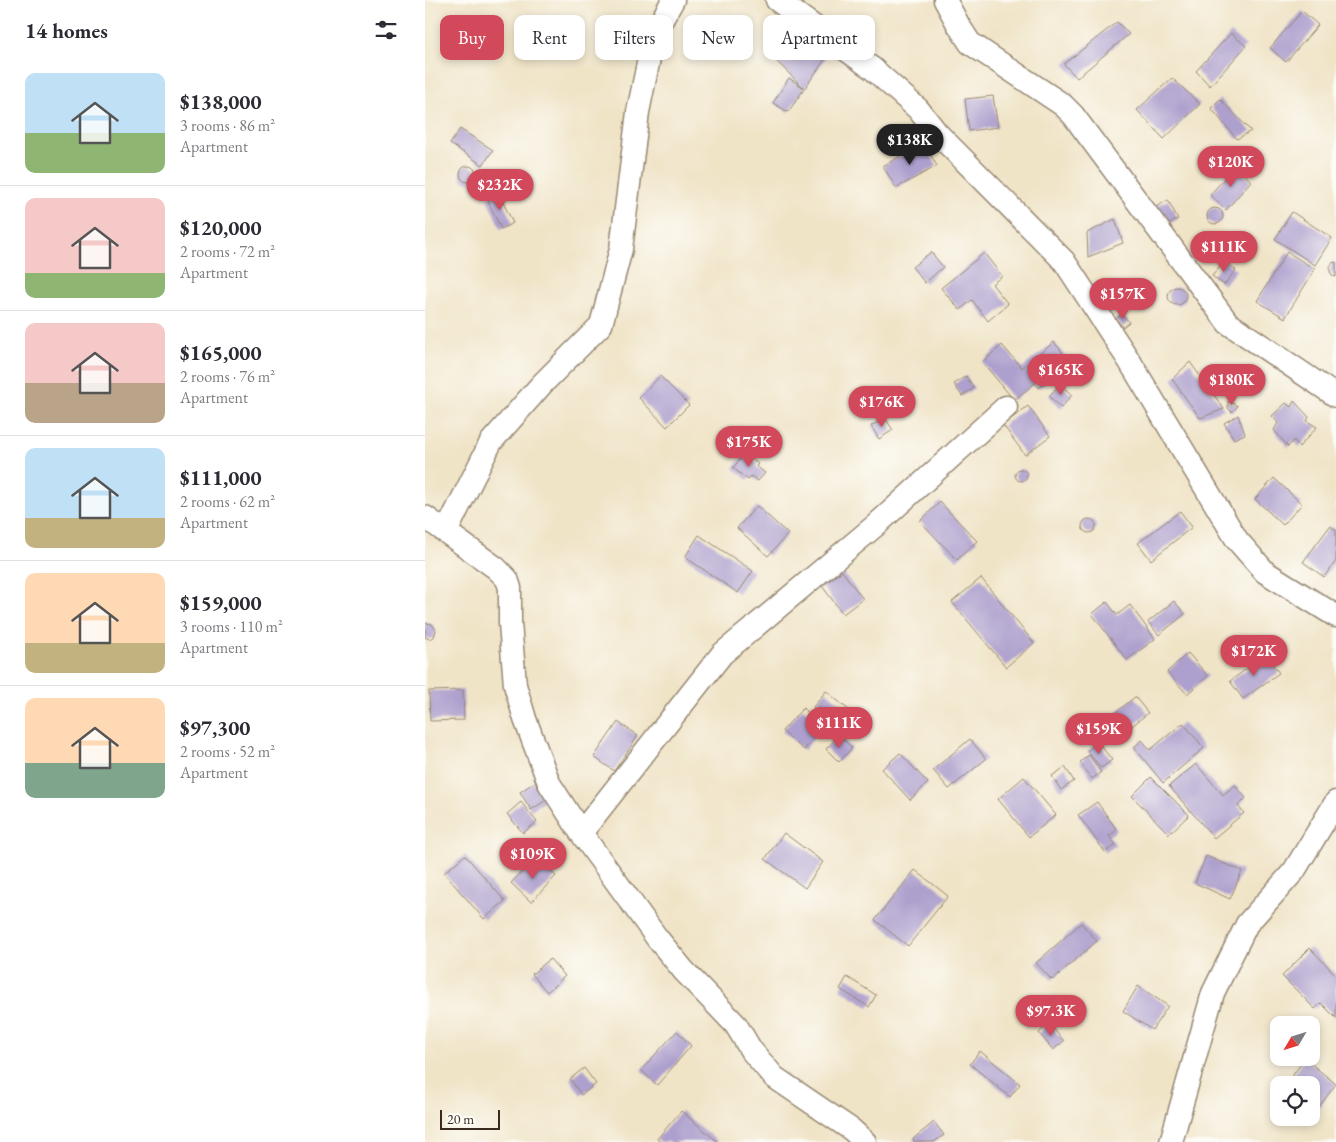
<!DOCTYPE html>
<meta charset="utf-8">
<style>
:root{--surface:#fff;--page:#f7f7f7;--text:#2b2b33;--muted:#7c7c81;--line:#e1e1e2;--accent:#d1495b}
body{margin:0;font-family:"EB Garamond",serif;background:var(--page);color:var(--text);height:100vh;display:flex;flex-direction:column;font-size:19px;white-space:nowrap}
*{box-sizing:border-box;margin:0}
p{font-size:16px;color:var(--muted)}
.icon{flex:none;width:28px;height:28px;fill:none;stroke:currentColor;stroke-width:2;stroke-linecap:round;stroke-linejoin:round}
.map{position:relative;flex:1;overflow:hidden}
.details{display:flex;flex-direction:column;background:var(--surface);width:425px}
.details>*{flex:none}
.hud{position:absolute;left:15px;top:15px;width:475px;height:45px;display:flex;gap:10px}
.needle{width:32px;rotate:232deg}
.controls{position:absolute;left:845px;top:1016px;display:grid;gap:10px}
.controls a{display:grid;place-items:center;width:50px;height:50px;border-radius:10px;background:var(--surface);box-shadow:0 2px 8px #0003;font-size:25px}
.scale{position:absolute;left:15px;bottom:12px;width:60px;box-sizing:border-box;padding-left:5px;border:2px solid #3b2a1e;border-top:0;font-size:14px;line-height:18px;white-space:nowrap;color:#3b2a1e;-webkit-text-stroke:4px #fdfcf7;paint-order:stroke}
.price{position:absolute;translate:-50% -42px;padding:0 11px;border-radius:18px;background:var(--accent);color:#fff;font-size:16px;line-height:32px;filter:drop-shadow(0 1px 2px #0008)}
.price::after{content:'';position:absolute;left:50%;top:30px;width:15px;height:11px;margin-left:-8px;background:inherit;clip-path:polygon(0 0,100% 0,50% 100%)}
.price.active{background:#222;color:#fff}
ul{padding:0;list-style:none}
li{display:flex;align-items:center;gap:15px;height:125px;padding:0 25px}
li+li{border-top:1px solid var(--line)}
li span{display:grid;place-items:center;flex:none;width:140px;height:100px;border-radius:10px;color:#555}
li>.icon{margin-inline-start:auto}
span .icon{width:60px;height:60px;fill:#fffc;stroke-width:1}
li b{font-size:21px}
h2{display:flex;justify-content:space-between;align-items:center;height:60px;padding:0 25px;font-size:21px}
.pill{padding:0 18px;border-radius:10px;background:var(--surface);box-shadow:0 2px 8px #0003;font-size:18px;line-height:45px}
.pill.active{background:var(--accent);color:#fff}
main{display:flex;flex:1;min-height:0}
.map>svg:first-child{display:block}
.building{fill:#aea0ce}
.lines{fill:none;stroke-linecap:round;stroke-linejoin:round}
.street-casing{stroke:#968772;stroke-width:25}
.street{stroke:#fff;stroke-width:22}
</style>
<main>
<section class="details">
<h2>14 homes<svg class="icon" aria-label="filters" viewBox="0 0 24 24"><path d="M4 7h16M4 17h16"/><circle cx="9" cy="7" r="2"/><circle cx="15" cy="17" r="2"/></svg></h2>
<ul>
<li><span style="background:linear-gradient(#bfe0f5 60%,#8fb573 0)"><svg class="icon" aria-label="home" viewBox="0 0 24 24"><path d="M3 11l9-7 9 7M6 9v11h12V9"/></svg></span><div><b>$138,000</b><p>3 rooms · 86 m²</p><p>Apartment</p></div></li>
<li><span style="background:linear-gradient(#f6c9c9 75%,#8fb573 0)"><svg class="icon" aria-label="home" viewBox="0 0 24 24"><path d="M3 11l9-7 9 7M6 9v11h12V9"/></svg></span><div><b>$120,000</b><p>2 rooms · 72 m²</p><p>Apartment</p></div></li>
<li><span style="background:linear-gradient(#f6c9c9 60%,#b9a48a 0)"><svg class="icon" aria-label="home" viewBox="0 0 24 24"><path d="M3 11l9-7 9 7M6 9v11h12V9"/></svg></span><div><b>$165,000</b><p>2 rooms · 76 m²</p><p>Apartment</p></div></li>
<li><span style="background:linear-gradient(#bfe0f5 70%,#c2b280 0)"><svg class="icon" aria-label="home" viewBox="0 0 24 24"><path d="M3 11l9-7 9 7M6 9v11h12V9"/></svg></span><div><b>$111,000</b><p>2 rooms · 62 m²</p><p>Apartment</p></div></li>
<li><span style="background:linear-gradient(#ffd9b3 70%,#c2b280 0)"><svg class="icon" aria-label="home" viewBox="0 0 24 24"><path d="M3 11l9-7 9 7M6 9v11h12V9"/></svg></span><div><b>$159,000</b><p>3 rooms · 110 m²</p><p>Apartment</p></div></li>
<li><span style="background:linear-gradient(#ffd9b3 65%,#7fa58c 0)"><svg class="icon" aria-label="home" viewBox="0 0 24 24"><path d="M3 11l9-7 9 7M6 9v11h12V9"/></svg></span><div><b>$97,300</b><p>2 rooms · 52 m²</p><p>Apartment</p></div></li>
</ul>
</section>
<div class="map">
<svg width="911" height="1142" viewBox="0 0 911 1142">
<rect width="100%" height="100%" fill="#fdfcf7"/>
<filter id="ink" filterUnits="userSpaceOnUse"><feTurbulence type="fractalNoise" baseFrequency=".02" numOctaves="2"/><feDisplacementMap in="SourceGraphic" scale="10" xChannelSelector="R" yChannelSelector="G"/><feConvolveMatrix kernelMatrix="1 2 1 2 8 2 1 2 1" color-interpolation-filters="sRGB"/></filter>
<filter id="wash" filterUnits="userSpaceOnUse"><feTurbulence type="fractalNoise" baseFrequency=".0096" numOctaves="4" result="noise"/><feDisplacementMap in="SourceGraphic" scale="20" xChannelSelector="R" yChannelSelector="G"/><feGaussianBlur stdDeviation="1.12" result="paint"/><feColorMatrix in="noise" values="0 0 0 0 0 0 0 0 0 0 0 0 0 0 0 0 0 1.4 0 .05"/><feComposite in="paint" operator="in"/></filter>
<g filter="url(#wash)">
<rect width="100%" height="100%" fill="#f0e4c7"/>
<g id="blocks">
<!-- building -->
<path class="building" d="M877 11 893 25 861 62 845 48Z
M692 22 704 34 652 78 639 64Z
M360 24 401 58 363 112 348 103 364 78 379 88 343 53Z
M806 33 821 46 785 86 771 71Z
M747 78 775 104 739 139 712 110Z
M568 96 573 127 544 131 540 99Z
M795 99 826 131 812 139 786 108Z
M35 129 68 150 58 165 25 144Z
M499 143 512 166 471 188 458 166Z
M810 166 826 181 801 210 785 195Z
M35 174a8 8 0 1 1 16 0a8 8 0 1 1-16 0Z
M74 194 88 223 76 229 62 199Z
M743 200 753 219 737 228 727 209Z
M782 216a8 8 0 1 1 16 0a8 8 0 1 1-16 0Z
M867 212 907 238 890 265 850 239Z
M690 219 698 243 663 257 662 233Z
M506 252 518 267 500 283 487 267Z
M862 252 890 269 860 318 832 301Z
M559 253 577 276 567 284 583 304 563 321 547 300 535 310 516 288Z
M800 261 811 270 799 285 787 276Z
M911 262V277L908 276 905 272V267L907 263Z
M743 296a9 9 0 1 1 18 0a9 9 0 1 1-18 0Z
M697 314 704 322 698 327 691 319Z
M629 342 646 363 614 388 610 383 589 400 557 362 577 345 597 368Z
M765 362 799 409 775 418 747 379Z
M810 372 819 379 810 393 802 387Z
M235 376 264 405 242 427 214 398Z
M541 376 549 388 537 396 529 384Z
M635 384 647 395 636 408 624 396Z
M803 401 813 406 807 412 803 408Z
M869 401 884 417 882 421 892 427 874 447 869 440 863 447 849 430 853 423 847 416 861 403 866 407Z
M603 406 625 436 600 455 578 425Z
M813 415 820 434 809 439 799 423Z
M460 418 468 430 454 439 446 426Z
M320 453 333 464 331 466 340 473 333 481 326 476 323 480 308 468Z
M590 475a6 6 0 1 1 12 0a6 6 0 1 1-12 0Z
M849 478 877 504 858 525 830 499Z
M515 502 552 541 532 560 495 521Z
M332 506 363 534 343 556 312 528Z
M755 511 767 527 726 560 713 543Z
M657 526a7 7 0 1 1 14 0a7 7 0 1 1-14 0Z
M905 526 911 530V561L899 577 878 562Z
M274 535 328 571 313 593 260 557Z
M417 571 438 599 418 614 397 586Z
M556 578 609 643 581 667 527 602Z
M749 601 760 614 734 635 723 622Z
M682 602 692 615 705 605 730 639 702 660 667 614Z
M2 623 7 624 11 630 9 637 4 639 0 637V624Z
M763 653 783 676 762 694 742 672Z
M841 655 854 673 818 699 805 681Z
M38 690 39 720 5 721 4 691Z
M401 691 425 711 412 727 388 707Z
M710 697 723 713 692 738 679 722Z
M378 708 399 727 379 750 357 731Z
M193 722 213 736 189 771 169 757Z
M674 722 683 734 674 741 665 729Z
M758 723 779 748 738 783 709 747 717 740 725 750Z
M414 735 427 748 414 762 401 749Z
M545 739 561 759 524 789 508 770Z
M673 742 687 760 676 768 662 751Z
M475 753 503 783 485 800 457 769Z
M664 755 676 772 667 779 655 762Z
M771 764 798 795 810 785 821 798 813 806 819 813 789 838 744 786Z
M640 767 649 781 636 790 627 776Z
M599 777 631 815 604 837 573 799Z
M726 777 764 815 744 834 707 796Z
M110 782 121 800 106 810 95 792Z
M96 802 112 822 98 833 82 814Z
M672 802 692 830 684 836 691 845 680 852 653 815Z
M359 833 398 862 380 888 340 859Z
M40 855 80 901 59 919 19 873Z
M781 856 817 871 805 899 770 883Z
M111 857 131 876 106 902 86 883Z
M490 870 523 896 483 946 450 920Z
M656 923 672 941 627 980 611 963Z
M885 948 911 975V1018L896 1003 890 1009 857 976Z
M125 959 140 976 122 992 107 974Z
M422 977 451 995 444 1007 415 989Z
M713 986 743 1006 727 1030 698 1011Z
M624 1024 639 1041 628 1050 614 1033Z
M252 1031 266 1046 232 1085 216 1070Z
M555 1051 595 1084 585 1097 545 1064Z
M880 1059 911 1084 894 1107 887 1103 886 1104V1085H865L862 1082Z
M159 1068 171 1084 156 1095 145 1079Z
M256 1111 293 1142H236L232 1139Z
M509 1122 519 1135 509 1142H490L488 1139Z"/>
</g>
</g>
<g filter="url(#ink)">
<use href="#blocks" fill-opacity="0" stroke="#968772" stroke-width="1"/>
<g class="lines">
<defs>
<path id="street" d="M352 0 448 69 493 109 512 133 639 261 705 362 812 540 840 572 911 616
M520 0 534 26 545 43 638 105 648 115 803 323 911 396
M0 517 71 568 82 579 85 588V623L90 685 100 719 124 783 156 833 232 938 259 971 311 1025 326 1050 349 1077 427 1130 440 1142
M21 532 66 442 117 384 176 325 196 249 213 112 229 34 248 0
M156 833 297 654 451 525 581 407
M746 1142 788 993 822 924 869 871 911 802"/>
</defs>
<!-- street casing -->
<use href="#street" class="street-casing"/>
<!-- street -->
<use href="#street" class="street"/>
</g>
</g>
</svg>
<div class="controls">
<a><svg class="needle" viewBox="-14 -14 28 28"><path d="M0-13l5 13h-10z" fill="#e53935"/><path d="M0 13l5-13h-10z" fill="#7c7c81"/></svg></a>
<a><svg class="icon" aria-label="locate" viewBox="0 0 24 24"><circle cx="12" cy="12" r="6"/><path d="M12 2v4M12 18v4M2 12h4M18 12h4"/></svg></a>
</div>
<div class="scale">20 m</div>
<b class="price active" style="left:485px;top:166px">$138K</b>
<b class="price" style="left:806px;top:188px">$120K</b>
<b class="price" style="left:75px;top:211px">$232K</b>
<b class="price" style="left:799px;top:273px">$111K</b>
<b class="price" style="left:698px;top:320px">$157K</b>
<b class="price" style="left:636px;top:396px">$165K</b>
<b class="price" style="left:807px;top:406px">$180K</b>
<b class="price" style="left:457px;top:428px">$176K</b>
<b class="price" style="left:324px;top:468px">$175K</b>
<b class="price" style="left:829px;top:677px">$172K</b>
<b class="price" style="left:414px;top:749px">$111K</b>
<b class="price" style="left:674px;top:755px">$159K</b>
<b class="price" style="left:108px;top:880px">$109K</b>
<b class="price" style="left:626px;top:1037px">$97.3K</b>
<div class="hud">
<a class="pill active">Buy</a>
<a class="pill">Rent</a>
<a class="pill">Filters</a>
<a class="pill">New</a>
<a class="pill">Apartment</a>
</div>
</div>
</main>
